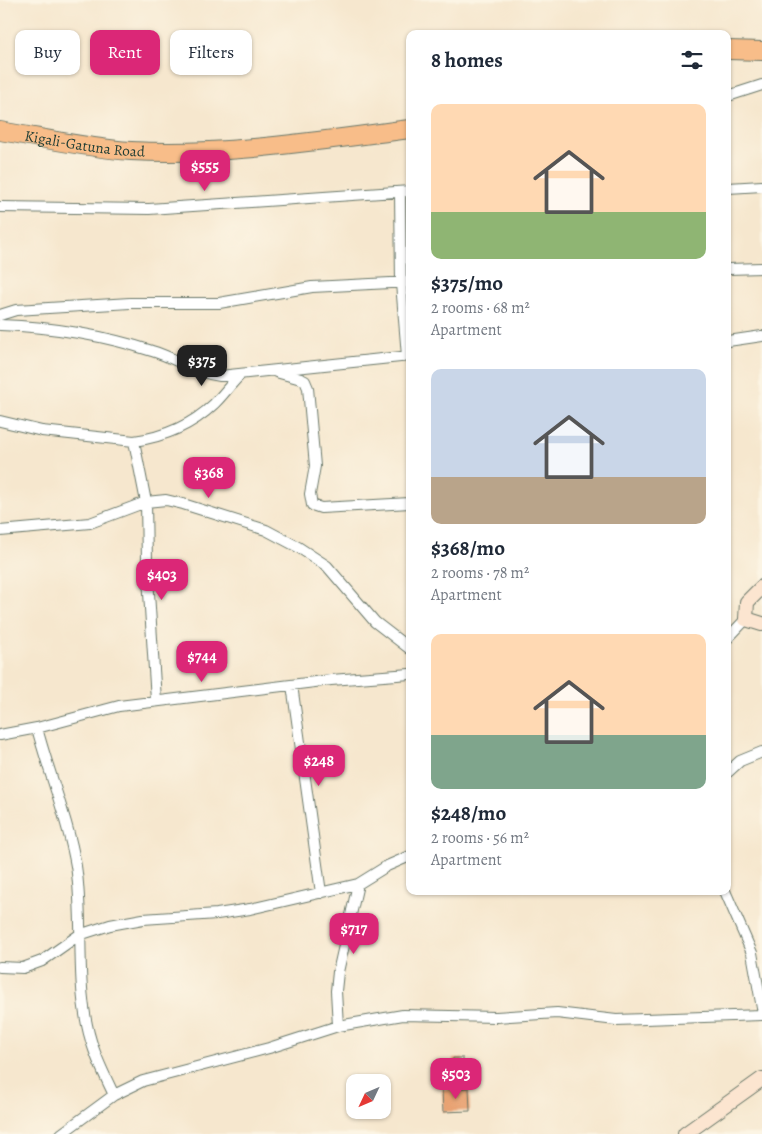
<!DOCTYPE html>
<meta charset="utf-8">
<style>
:root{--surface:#fff;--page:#f6f6f7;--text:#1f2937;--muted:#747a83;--accent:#db2777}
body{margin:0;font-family:Alegreya,serif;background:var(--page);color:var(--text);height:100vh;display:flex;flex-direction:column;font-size:19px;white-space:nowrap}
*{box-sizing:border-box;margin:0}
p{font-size:16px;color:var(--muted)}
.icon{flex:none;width:28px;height:28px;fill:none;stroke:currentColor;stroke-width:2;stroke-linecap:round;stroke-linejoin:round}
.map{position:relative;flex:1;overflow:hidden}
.side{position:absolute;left:406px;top:30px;width:325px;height:865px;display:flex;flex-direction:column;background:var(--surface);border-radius:10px;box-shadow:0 1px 4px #0004}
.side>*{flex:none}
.top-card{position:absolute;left:15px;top:30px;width:316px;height:45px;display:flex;gap:10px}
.needle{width:32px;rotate:226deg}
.fabs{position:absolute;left:346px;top:1074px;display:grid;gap:10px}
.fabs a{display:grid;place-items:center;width:45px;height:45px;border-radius:10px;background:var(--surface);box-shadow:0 1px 4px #0004;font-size:25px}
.price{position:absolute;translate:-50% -42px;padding:0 11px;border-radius:10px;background:var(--accent);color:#fff;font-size:16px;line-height:32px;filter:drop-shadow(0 1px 2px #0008)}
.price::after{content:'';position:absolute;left:50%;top:30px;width:15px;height:11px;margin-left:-8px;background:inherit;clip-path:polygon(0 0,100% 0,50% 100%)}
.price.active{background:#222;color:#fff}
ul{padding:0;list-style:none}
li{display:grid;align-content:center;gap:10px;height:265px;padding:0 25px}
li span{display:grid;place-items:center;height:155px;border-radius:10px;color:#555}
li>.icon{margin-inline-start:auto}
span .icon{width:90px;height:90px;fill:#fffc;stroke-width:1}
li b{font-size:21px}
h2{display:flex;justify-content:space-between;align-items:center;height:60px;padding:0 25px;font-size:21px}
.pill{padding:0 18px;border-radius:10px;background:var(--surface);box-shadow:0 1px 4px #0004;font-size:18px;line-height:45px}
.pill.active{background:var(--accent);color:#fff}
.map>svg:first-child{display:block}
.building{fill:#e8a272}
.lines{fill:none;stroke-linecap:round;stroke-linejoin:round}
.street-casing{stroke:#6a786a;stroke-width:12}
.secondary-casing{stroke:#6a786a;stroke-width:16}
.highway-casing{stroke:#6a786a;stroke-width:20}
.street{stroke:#fff;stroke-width:10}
.secondary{stroke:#fce5d0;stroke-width:14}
.highway{stroke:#f8bd89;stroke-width:18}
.labels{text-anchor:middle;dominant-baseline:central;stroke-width:5;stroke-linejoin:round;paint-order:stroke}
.street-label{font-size:15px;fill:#1f3d34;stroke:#fcf5e5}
</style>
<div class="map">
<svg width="762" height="1134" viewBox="0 0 762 1134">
<rect width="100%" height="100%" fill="#fcf5e5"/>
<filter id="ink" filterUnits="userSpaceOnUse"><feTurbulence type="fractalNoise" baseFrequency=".02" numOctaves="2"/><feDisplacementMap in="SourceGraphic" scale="10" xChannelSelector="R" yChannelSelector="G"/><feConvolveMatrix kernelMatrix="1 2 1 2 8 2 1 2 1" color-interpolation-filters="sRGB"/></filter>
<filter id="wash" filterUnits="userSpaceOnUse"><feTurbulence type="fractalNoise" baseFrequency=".0096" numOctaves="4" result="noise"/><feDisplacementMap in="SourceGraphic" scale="20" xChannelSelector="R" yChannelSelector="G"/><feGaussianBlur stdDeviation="1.12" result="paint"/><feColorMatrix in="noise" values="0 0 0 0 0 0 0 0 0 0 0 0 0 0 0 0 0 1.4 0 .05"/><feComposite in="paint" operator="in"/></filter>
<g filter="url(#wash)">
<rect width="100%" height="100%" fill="#f6e7ce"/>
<g id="blocks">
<!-- building -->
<path class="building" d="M453 1058H463V1074H453Z
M469 1088 470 1111 443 1112 442 1089Z"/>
</g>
</g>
<g filter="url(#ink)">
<use href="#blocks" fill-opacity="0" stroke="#6a786a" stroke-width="1"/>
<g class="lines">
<defs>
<path id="street" d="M728 96 762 85
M728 188 762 186
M400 192 401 283 407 356
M0 207 149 209 410 191
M728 269 762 268
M0 315 16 310 130 303H219L312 287 410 282
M0 325C52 327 103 335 152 351 176 358 195 373 220 376L410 356
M728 341 762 336
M276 372 301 379 305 381 308 388 315 466 310 494 312 505 321 508 410 503
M0 421 42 431 134 441 146 502 166 500 183 504 266 530 298 547 327 566 375 622 410 649
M134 441C163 437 192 425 214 404 223 395 231 384 240 375
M0 531 90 523 146 502 147 562 156 700
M728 638 746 619
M292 685 321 893
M37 728C49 774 68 819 76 866 84 918 76 973 87 1025 92 1050 103 1072 114 1095
M0 735 37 728 119 706 331 680 410 674
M728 772 740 761 762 752
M725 891 752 953 762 1008
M0 967 23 968 42 961 79 935 110 925 143 919 217 914 250 909 358 884 387 866 410 856
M338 1026 336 991 338 972 358 884
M61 1134 114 1095 143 1081 269 1048 338 1026 403 1015 496 1017 557 1013 616 1020 762 1015"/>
<path id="secondary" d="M762 587 747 602 746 619 762 624
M685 1134 762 1079"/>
<g id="highway">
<path d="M728 50 762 51"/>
<path id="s1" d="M0 131C43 138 87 148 131 151 224 156 318 141 410 129"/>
</g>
</defs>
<!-- street casing -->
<use href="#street" class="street-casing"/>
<!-- secondary casing -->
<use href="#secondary" class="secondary-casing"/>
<!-- highway casing -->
<use href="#highway" class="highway-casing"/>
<!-- street -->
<use href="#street" class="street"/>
<!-- secondary -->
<use href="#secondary" class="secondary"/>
<!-- highway -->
<use href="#highway" class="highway"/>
</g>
</g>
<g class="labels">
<!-- street labels -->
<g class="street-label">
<text stroke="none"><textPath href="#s1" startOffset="86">Kigali-Gatuna Road</textPath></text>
</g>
</g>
</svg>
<div class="fabs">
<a><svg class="needle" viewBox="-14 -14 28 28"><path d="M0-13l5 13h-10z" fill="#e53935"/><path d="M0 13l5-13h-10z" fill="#747a83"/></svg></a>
</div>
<b class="price" style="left:205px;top:192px">$555</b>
<b class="price active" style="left:202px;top:387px">$375</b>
<b class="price" style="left:209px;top:499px">$368</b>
<b class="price" style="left:162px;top:601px">$403</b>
<b class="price" style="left:202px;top:683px">$744</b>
<b class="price" style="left:319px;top:787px">$248</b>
<b class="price" style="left:354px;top:955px">$717</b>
<b class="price" style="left:456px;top:1100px">$503</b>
<div class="top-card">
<a class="pill">Buy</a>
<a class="pill active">Rent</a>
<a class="pill">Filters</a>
</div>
<section class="side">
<h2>8 homes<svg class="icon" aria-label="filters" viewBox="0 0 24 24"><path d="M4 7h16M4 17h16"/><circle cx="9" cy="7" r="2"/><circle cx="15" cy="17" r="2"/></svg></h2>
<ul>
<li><span style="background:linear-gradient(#ffd9b3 70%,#8fb573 0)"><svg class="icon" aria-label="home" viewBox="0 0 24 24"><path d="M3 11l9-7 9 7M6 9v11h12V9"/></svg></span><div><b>$375/mo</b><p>2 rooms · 68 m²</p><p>Apartment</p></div></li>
<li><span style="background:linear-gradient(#c9d6e8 70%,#b9a48a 0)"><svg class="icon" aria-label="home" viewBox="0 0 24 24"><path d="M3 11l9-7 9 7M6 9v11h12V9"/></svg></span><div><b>$368/mo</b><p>2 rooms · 78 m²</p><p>Apartment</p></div></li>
<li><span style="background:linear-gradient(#ffd9b3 65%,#7fa58c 0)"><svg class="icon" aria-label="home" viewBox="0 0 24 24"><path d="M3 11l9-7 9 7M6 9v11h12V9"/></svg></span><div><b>$248/mo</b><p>2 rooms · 56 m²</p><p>Apartment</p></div></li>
</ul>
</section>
</div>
